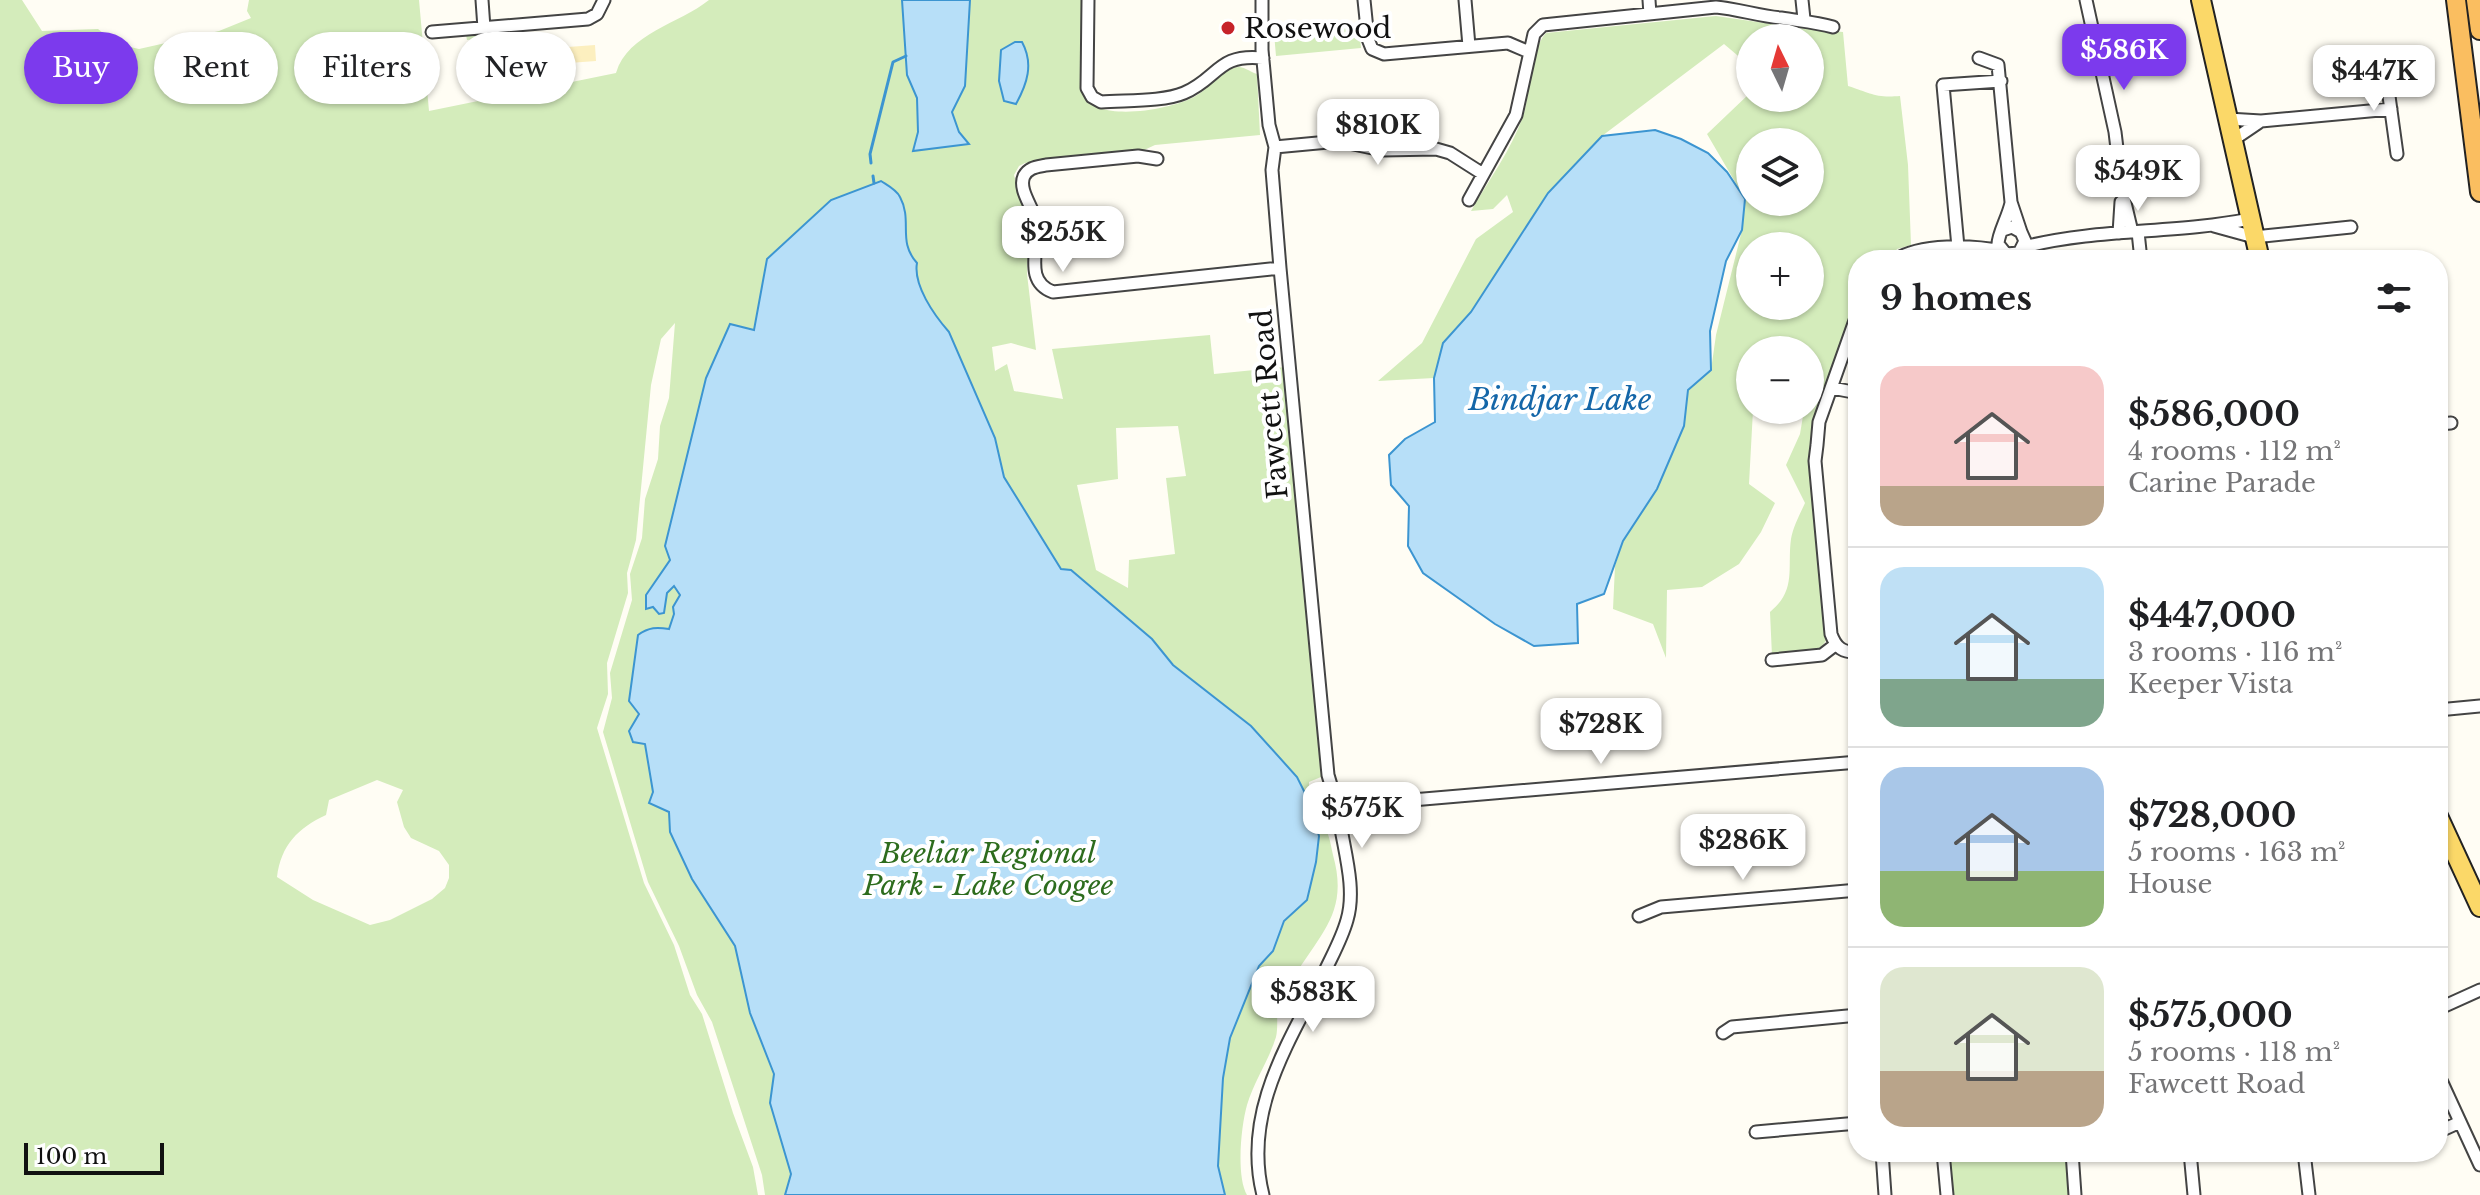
<!DOCTYPE html>
<meta charset="utf-8">
<style>
:root{--surface:#fff;--page:#f6f6f6;--text:#202124;--muted:#757577;--line:#e0e0e0;--accent:#7c3aed}
body{margin:0;font-family:"Libre Baskerville",serif;background:var(--page);color:var(--text);height:100vh;display:flex;flex-direction:column;font-size:30px;white-space:nowrap}
*{box-sizing:border-box;margin:0}
p{font-size:26px;color:var(--muted)}
.icon{flex:none;width:44px;height:44px;fill:none;stroke:currentColor;stroke-width:2;stroke-linecap:round;stroke-linejoin:round}
.map{position:relative;flex:1;overflow:hidden}
.panel{position:absolute;left:1848px;top:250px;width:600px;height:912px;display:flex;flex-direction:column;background:var(--surface);border-radius:32px;box-shadow:0 2px 6px #0004}
.panel>*{flex:none}
.top-card{position:absolute;left:24px;top:32px;width:760px;height:72px;display:flex;gap:16px}
.needle{width:52px;rotate:355deg}
.tools{position:absolute;left:1736px;top:24px;display:grid;gap:16px}
.tools a{display:grid;place-items:center;width:88px;height:88px;border-radius:50%;background:var(--surface);box-shadow:0 2px 6px #0004;font-size:40px}
.scale{position:absolute;left:24px;bottom:20px;width:140px;box-sizing:border-box;padding-left:8px;border:4px solid #111;border-top:0;font-size:22px;line-height:28px;white-space:nowrap;color:#111;-webkit-text-stroke:6px #fff;paint-order:stroke}
.price{position:absolute;translate:-50% -68px;padding:0 18px;border-radius:16px;background:#fff;color:#222;font-size:26px;line-height:52px;filter:drop-shadow(0 2px 4px #0008)}
.price::after{content:'';position:absolute;left:50%;top:48px;width:24px;height:18px;margin-left:-12px;background:inherit;clip-path:polygon(0 0,100% 0,50% 100%)}
.price.current{background:var(--accent);color:#fff}
ul{padding:0;list-style:none}
li{display:flex;align-items:center;gap:24px;height:200px;padding:0 32px}
li+li{border-top:2px solid var(--line)}
li span{display:grid;place-items:center;flex:none;width:224px;height:160px;border-radius:24px;color:#555}
li>.icon{margin-inline-start:auto}
span .icon{width:96px;height:96px;fill:#fffc;stroke-width:1}
li b{font-size:34px}
h2{display:flex;justify-content:space-between;align-items:center;height:96px;padding:0 32px;font-size:34px}
.chip{padding:0 28px;border-radius:36px;background:var(--surface);box-shadow:0 2px 6px #0004;font-size:28px;line-height:72px}
.chip.current{background:var(--accent);color:#fff}
.map>svg:first-child{display:block}
.green{fill:#d4ecbb;fill-rule:evenodd}
.sand{fill:#fcefbf}
.water{fill:#b7dff8;stroke:#3c95d1;stroke-width:2}
.lines{fill:none;stroke-linecap:round;stroke-linejoin:round}
.stream{stroke:#3c95d1;stroke-width:3}
.minor-casing{stroke:#444;stroke-width:15}
.primary-casing{stroke:#222;stroke-width:22}
.trunk-casing{stroke:#222;stroke-width:22}
.minor{stroke:#fff;stroke-width:11}
.primary{stroke:#fbd868;stroke-width:18}
.trunk{stroke:#fabe60;stroke-width:18}
.poi-dot{fill:#c6232a;stroke:#fff;stroke-width:3}
.labels{text-anchor:middle;dominant-baseline:central;stroke-width:8;stroke-linejoin:round;paint-order:stroke}
.poi-label{font-size:28px;fill:#111;stroke:#fff;text-anchor:start}
.street-label{font-size:28px;fill:#111;stroke:#fff}
.park-label{font-size:28px;font-style:italic;fill:#2d6c1d;stroke:#fff}
.water-label{font-size:30px;font-style:italic;fill:#1466a8;stroke:#fff}
</style>
<div class="map">
<svg width="2480" height="1195" viewBox="0 0 2480 1195">
<rect width="100%" height="100%" fill="#fffdf4"/>
<!-- green -->
<path class="green" d="M0 0H22L42 31 98 29 117 44 139 49 219 31 251 18 247 11 249 0H419L429 111 616 73C628 33 679 24 709 0H1082L1083 95C1096 123 1170 110 1194 97 1207 90 1216 76 1229 70 1242 63 1245 70 1257 74L1260 135 1155 145 1142 151 1025 163 1019 166 1014 175 1029 232 1027 274 1036 350 1011 343 992 347 995 371 1007 364 1014 391 1063 399 1052 349 1210 335 1214 374 1286 367 1321 777 1309 782V791L1323 815 1321 821C1329 832 1330 841 1333 855 1349 912 1321 932 1294 977 1290 984 1281 988 1279 995 1275 1003 1279 1025 1276 1037 1269 1060 1254 1081 1247 1105 1241 1126 1236 1176 1247 1195H765L762 1175 712 1022 697 995 679 946 648 882 603 732 612 698 610 673 632 600 630 574 642 538 645 499 658 459 660 426 669 398 675 323 661 339 651 385 636 540 627 573 628 593 607 663 608 694 597 728 644 883 674 945 690 995 702 1014 733 1113 753 1167 758 1195H0ZM1178 426 1186 476 1166 478 1175 554 1129 560 1128 588 1096 570 1077 485 1118 479 1116 428ZM377 780 403 790 397 802 404 827 411 838 439 851 449 865V878L445 888 432 899 390 920 370 925 313 900 277 877C281 845 298 828 326 815L329 800Z
M1716 16 1798 28 1843 32 1848 86C1871 93 1874 98 1900 96L1908 165 1911 245 1897 249 1889 260H1858V304L1848 322 1814 427 1827 638C1819 658 1791 654 1772 656L1770 612C1797 590 1787 568 1791 539 1793 527 1800 514 1805 503L1786 465 1800 434 1804 410H1810V350H1750V410H1753L1749 484 1775 503 1761 532 1739 564 1702 587 1667 590 1666 658 1653 624 1613 609 1615 566 1623 541 1657 489 1684 426 1688 389 1711 370 1716 335 1742 230 1745 199 1707 134 1750 93V98H1810V38H1750V66L1724 44 1602 136 1548 193 1471 312 1443 343 1434 378 1378 381 1422 343 1476 239 1513 212 1507 195 1493 209 1471 211C1488 181 1512 149 1523 116 1532 89 1527 55 1546 33ZM1750 142H1810V202H1750ZM1750 246H1810V306H1750Z
M1359 26 1361 48 1276 56 1274 33Z
M521 30 522 41 498 43 497 37 467 40 466 35Z
M563 43 565 66 515 70 513 46Z
M1943 1152H2072L2075 1195H1947Z"/>
<!-- sand -->
<path class="sand" d="M595 45 596 61 569 63 568 47Z"/>
<!-- water -->
<path class="water" d="M902 0H970L965 86 952 112 959 132 969 144 913 151 918 132 917 98 907 75Z
M1015 42H1022C1034 64 1027 84 1016 104L1004 101 999 81 1001 50Z
M1655 130 1681 139 1708 153 1727 172 1745 199 1742 230 1726 261 1710 331 1711 370 1688 390 1684 426 1657 489 1623 541 1604 594 1577 604 1578 643 1534 646 1495 624 1423 573 1408 546 1409 506 1391 485 1389 455 1405 439 1435 422 1434 378 1443 343 1471 312 1548 193 1602 136Z
M881 181C887 185 897 190 900 197 913 221 897 241 917 263 913 285 934 315 949 332L995 438 1004 477 1061 569 1071 570 1152 639 1173 665 1251 726 1297 777 1310 803 1319 836 1316 862 1307 900 1284 921 1273 951 1259 966 1230 1038 1223 1078 1218 1166 1225 1195H785L791 1174 770 1103 774 1074 750 1013 735 946 692 879 670 832 669 812 649 803 653 792 645 744 633 742 629 731 639 714 629 701 638 635C649 627 657 627 669 629L674 614 673 607 680 595 674 586 667 593 664 613 659 614 653 607 646 609V595L670 560 665 546 706 378 730 324 754 330 767 259 831 200Z"/>
<g class="lines">
<!-- stream -->
<path class="stream" d="M871 163 870 154 893 62 906 56
M873 176 874 183"/>
<defs>
<path id="minor" d="M482 0 484 28
M1088 0 1087 88 1092 97 1101 102C1125 100 1163 102 1184 93 1218 79 1217 53 1263 58
M1262 0V50L1269 125 1275 147 1272 170 1280 268 1328 775 1336 802
M1364 0 1368 39 1372 49 1384 54 1508 43 1529 52
M1465 0 1469 46
M1649 0 1650 14
M1802 0 1804 19
M2086 0 2115 132 2122 190 2132 232
M432 32 588 19 597 14 604 0
M1979 58 1998 65 2011 202 2021 232
M2385 67 2397 154
M2228 119 2261 121 2391 109
M2233 140 2261 121
M1275 147 1339 141 1382 150 1436 149 1450 153 1483 174
M1157 159 1138 156 1046 165C1037 167 1029 167 1024 176 1018 189 1032 206 1035 218 1042 245 1021 280 1053 292L1280 268
M1469 200 1516 115 1534 34 1543 25 1716 7C1738 9 1759 16 1781 18 1799 21 1815 22 1833 27
M2214 226 2254 237 2351 227
M2003 230 2012 227 2021 232 2025 241 2019 253 2006 254 1998 244C1998 234 2008 217 2011 203
M2138 232 2141 260
M2119 233 2121 202
M1958 247 1943 85 2001 81
M2024 247C2098 228 2176 234 2250 219
M1895 260C1920 243 1973 245 2002 251
M1858 312 1819 422 1817 445 1815 461 1831 634C1836 648 1843 653 1858 652
M1832 388 1858 393
M2438 424 2451 423
M1772 660 1822 655 1835 645
M2438 710 2480 706
M1329 812a11 11 0 1 1 22 0a11 11 0 1 1-22 0Z
M1350 808 1377 803 1858 762
M1639 916 1661 907 1858 890
M2438 1009 2480 990
M1723 1033 1732 1027 1858 1015
M2438 1074 2480 1165
M1756 1132 1858 1123
M2438 1132 2460 1122
M1882 1152 1885 1195
M1943 1152 1947 1195
M2072 1152 2075 1195
M2190 1152 2194 1195
M2304 1152 2309 1195
M1263 1195C1242 1112 1289 1042 1325 971 1333 954 1342 938 1347 920 1356 890 1345 854 1340 823"/>
<path id="primary" d="M2201 0 2260 260
M2438 816 2480 907"/>
<path id="trunk" d="M2456 0 2480 192
M2476 0 2480 30"/>
</defs>
<!-- minor casing -->
<use href="#minor" class="minor-casing"/>
<!-- primary casing -->
<use href="#primary" class="primary-casing"/>
<!-- trunk casing -->
<use href="#trunk" class="trunk-casing"/>
<!-- minor -->
<use href="#minor" class="minor"/>
<!-- primary -->
<use href="#primary" class="primary"/>
<!-- trunk -->
<use href="#trunk" class="trunk"/>
</g>
<!-- markers -->
<circle class="poi-dot" cx="1228" cy="28" r="8"/>
<g class="labels">
<!-- poi labels -->
<g class="poi-label">
<text x="1244" y="28">Rosewood</text>
</g>
<!-- street labels -->
<g class="street-label">
<text transform="translate(1270 404) rotate(-95)">Fawcett Road</text>
</g>
<!-- park labels -->
<g class="park-label">
<text x="988" y="853">Beeliar Regional<tspan x="988" dy="32">Park - Lake Coogee</tspan></text>
</g>
<!-- water labels -->
<g class="water-label">
<text x="1560" y="399">Bindjar Lake</text>
</g>
</g>
</svg>
<div class="tools">
<a><svg class="needle" viewBox="-14 -14 28 28"><path d="M0-13l5 13h-10z" fill="#e53935"/><path d="M0 13l5-13h-10z" fill="#757577"/></svg></a>
<a><svg class="icon" aria-label="layers" viewBox="0 0 24 24"><path d="M12 4l9 5-9 5-9-5zM3 14l9 5 9-5"/></svg></a>
<a>+</a>
<a>−</a>
</div>
<div class="scale">100 m</div>
<b class="price current" style="left:2124px;top:92px">$586K</b>
<b class="price" style="left:2374px;top:113px">$447K</b>
<b class="price" style="left:1378px;top:167px">$810K</b>
<b class="price" style="left:2138px;top:213px">$549K</b>
<b class="price" style="left:1063px;top:274px">$255K</b>
<b class="price" style="left:1601px;top:766px">$728K</b>
<b class="price" style="left:1362px;top:850px">$575K</b>
<b class="price" style="left:1743px;top:882px">$286K</b>
<b class="price" style="left:1313px;top:1034px">$583K</b>
<div class="top-card">
<a class="chip current">Buy</a>
<a class="chip">Rent</a>
<a class="chip">Filters</a>
<a class="chip">New</a>
</div>
<section class="panel">
<h2>9 homes<svg class="icon" aria-label="filters" viewBox="0 0 24 24"><path d="M4 7h16M4 17h16"/><circle cx="9" cy="7" r="2"/><circle cx="15" cy="17" r="2"/></svg></h2>
<ul>
<li><span style="background:linear-gradient(#f6c9c9 75%,#b9a48a 0)"><svg class="icon" aria-label="home" viewBox="0 0 24 24"><path d="M3 11l9-7 9 7M6 9v11h12V9"/></svg></span><div><b>$586,000</b><p>4 rooms · 112 m²</p><p>Carine Parade</p></div></li>
<li><span style="background:linear-gradient(#bfe0f5 70%,#7fa58c 0)"><svg class="icon" aria-label="home" viewBox="0 0 24 24"><path d="M3 11l9-7 9 7M6 9v11h12V9"/></svg></span><div><b>$447,000</b><p>3 rooms · 116 m²</p><p>Keeper Vista</p></div></li>
<li><span style="background:linear-gradient(#a9c7e8 65%,#8fb573 0)"><svg class="icon" aria-label="home" viewBox="0 0 24 24"><path d="M3 11l9-7 9 7M6 9v11h12V9"/></svg></span><div><b>$728,000</b><p>5 rooms · 163 m²</p><p>House</p></div></li>
<li><span style="background:linear-gradient(#dfe7d0 65%,#b9a48a 0)"><svg class="icon" aria-label="home" viewBox="0 0 24 24"><path d="M3 11l9-7 9 7M6 9v11h12V9"/></svg></span><div><b>$575,000</b><p>5 rooms · 118 m²</p><p>Fawcett Road</p></div></li>
</ul>
</section>
</div>
